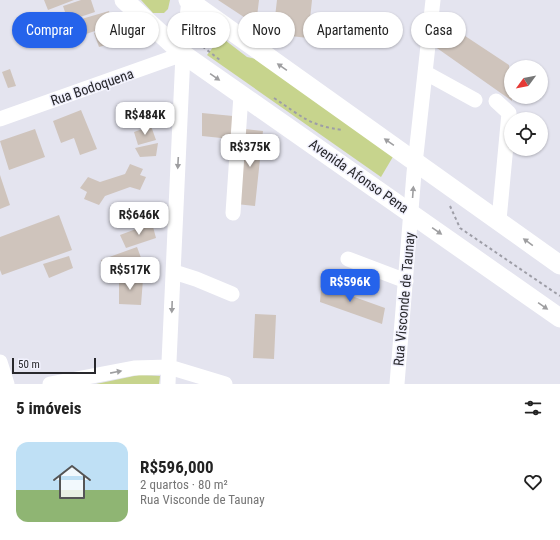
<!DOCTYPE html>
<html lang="pt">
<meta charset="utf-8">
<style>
:root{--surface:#fff;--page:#f2f2f2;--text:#222;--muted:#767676;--line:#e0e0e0;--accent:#2563eb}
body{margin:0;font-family:"Roboto Condensed",sans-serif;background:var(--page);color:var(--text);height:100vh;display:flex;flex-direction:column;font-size:15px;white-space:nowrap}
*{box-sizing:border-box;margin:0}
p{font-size:13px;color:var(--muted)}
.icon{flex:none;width:22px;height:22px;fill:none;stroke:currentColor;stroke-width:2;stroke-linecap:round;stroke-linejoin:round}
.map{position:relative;height:384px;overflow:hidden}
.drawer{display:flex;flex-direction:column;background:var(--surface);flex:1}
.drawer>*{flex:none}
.guide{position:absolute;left:12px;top:12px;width:536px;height:36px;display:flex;gap:8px}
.needle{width:26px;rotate:238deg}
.fabs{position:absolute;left:504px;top:60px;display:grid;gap:8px}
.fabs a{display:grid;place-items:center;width:44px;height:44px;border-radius:50%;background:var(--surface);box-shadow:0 1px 3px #0004;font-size:20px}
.scale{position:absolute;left:12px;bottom:10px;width:84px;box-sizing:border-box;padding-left:4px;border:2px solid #28282c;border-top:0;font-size:11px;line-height:14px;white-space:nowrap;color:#28282c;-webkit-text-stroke:3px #f1f1fd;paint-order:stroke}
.price{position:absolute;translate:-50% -34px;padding:0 9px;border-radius:8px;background:#fff;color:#222;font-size:13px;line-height:26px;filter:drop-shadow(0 1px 2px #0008)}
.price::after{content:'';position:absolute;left:50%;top:24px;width:12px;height:9px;margin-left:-6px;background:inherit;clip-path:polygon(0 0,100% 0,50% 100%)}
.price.on{background:var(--accent);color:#fff}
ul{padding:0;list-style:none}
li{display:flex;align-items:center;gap:12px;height:100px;padding:0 16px}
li+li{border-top:1px solid var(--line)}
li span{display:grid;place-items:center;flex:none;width:112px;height:80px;border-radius:12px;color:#555}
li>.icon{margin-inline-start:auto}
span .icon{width:48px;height:48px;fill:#fffc;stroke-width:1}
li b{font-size:17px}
h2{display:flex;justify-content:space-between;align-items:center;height:48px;padding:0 16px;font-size:17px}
.tag{padding:0 14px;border-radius:18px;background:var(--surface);box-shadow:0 1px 3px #0004;font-size:14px;line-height:36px}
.tag.on{background:var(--accent);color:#fff}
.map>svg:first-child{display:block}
.green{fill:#c7d48d}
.building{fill:#cfc4bc}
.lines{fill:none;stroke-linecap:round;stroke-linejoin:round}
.path{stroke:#9d9da6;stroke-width:2;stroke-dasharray:3 3;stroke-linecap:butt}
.minor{stroke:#fff;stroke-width:15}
.major{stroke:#fff;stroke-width:19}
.oneway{fill:#9e9ea0}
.labels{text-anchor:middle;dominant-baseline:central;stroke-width:3;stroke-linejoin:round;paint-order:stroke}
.street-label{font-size:14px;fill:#28282c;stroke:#f1f1fd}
</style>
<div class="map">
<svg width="560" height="384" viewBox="0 0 560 384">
<rect width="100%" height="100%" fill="#e4e4ef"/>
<!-- green -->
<path class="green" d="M141 0H170L168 9 164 13H153Z
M221 37 247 57 265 61 394 155 381 177 207 55Z
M139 375 160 376 159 384H96Z"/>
<!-- building -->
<path class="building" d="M44 0H74L48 10Z
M81 0H91L95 12 68 21 63 6Z
M218 0H259L256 25Z
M277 0H312L308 38 273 34Z
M109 11 113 25 83 35 78 20Z
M447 24 509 65 512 101 434 46Z
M120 25 125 40 99 47 94 33Z
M10 69 16 86 8 88 2 72Z
M81 110 97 149 80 155 74 138 61 143 53 121Z
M202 113 233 116 231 139 202 136Z
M151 126 156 140 138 145 134 132Z
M35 129 45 157 9 170 0 141Z
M245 129 263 131 255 206 236 204Z
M158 143 156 156 140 157 135 148Z
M130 164 143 169 140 175 146 177 140 190 130 187 105 196 99 205 84 199 87 192 80 188 88 177 100 182 125 174Z
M0 175 10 205 0 209Z
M59 215 72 250 2 275 0 270V237Z
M152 223 156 238 126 248 120 235Z
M137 247 143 263 108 276 101 260Z
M69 256 73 268 49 278 43 264Z
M322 276 334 279 332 289 385 308 382 324 320 302Z
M119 277 143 279 141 305 119 304Z
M255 314 276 315 274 359 253 358Z"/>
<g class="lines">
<!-- path -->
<path class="path" d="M198 43 220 60
M274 98C301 116 310 126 343 130
M450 206 460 228 560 296"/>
<!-- minor -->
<path class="minor" d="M426 73 475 100
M496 101 509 113 499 220
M0 119 183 54
M233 213 241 95
M348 259 406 281
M174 272 196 279 232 294
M0 362 7 384
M50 384 134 368 169 367 225 384
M168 384 183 54 189 0
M397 384 414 173 433 0"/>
<!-- major -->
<path class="major" d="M124 0 183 54 560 318
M188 0 560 265"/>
</g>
<!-- one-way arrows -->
<defs><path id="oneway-solid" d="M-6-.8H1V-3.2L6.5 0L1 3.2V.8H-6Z"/></defs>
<g class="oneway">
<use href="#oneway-solid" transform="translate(282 67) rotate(-145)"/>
<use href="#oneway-solid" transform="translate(215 77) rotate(35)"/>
<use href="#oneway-solid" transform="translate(389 142) rotate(-145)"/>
<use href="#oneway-solid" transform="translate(178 163) rotate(93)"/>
<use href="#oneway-solid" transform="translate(413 192) rotate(-86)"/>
<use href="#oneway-solid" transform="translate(437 231) rotate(35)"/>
<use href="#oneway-solid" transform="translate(528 242) rotate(-144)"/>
<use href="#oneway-solid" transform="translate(543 306) rotate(35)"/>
<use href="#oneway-solid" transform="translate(172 307) rotate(92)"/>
<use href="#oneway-solid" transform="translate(116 372) rotate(-11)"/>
</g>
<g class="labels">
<!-- street labels -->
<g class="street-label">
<text transform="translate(92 87) rotate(-19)">Rua Bodoquena</text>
<text transform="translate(359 176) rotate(35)">Avenida Afonso Pena</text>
<text transform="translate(404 299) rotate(-85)">Rua Visconde de Taunay</text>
</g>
</g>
</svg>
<div class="fabs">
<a><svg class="needle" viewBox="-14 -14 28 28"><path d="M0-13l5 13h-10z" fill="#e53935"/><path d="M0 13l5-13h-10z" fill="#767676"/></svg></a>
<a><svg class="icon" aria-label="locate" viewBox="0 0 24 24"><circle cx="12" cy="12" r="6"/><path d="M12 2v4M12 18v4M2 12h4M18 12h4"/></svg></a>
</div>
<div class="scale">50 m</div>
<b class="price" style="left:145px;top:136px">R$484K</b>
<b class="price" style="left:250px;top:168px">R$375K</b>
<b class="price" style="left:139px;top:236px">R$646K</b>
<b class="price" style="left:130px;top:291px">R$517K</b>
<b class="price on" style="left:350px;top:303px">R$596K</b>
<div class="guide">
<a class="tag on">Comprar</a>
<a class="tag">Alugar</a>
<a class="tag">Filtros</a>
<a class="tag">Novo</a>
<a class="tag">Apartamento</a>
<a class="tag">Casa</a>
</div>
</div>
<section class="drawer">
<h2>5 imóveis<svg class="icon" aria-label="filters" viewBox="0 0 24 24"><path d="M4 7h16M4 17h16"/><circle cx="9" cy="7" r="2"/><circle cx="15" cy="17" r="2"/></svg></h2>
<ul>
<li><span style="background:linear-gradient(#bfe0f5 60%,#8fb573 0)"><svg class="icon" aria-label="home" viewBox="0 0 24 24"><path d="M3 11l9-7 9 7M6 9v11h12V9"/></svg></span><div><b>R$596,000</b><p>2 quartos · 80 m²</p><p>Rua Visconde de Taunay</p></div><svg class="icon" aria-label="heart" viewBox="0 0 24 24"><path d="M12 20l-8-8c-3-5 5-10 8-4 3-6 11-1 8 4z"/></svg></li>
</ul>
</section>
